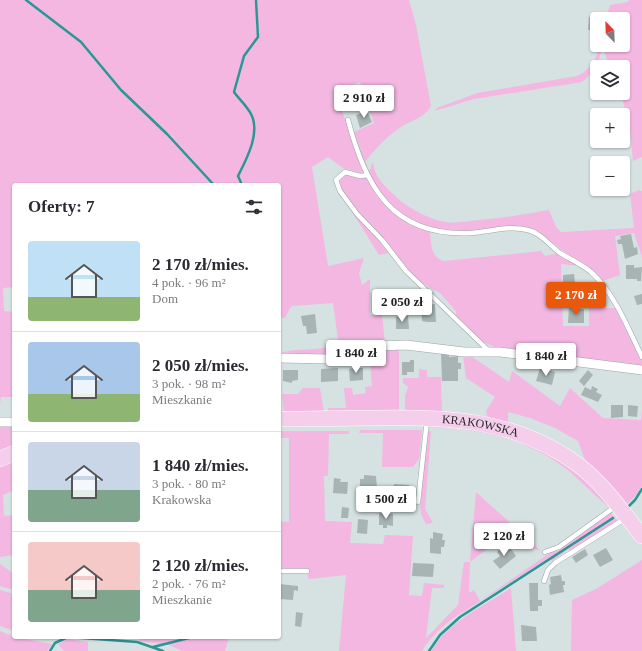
<!DOCTYPE html>
<html lang="pl">
<meta charset="utf-8">
<style>
:root{--surface:#fff;--page:#f2f2f3;--text:#2b2b33;--muted:#7c7c81;--line:#e1e1e2;--accent:#ea580c}
body{margin:0;font-family:"Times New Roman",serif;background:var(--page);color:var(--text);height:100vh;display:flex;flex-direction:column;font-size:15px;white-space:nowrap}
*{box-sizing:border-box;margin:0}
p{font-size:13px;color:var(--muted)}
.icon{flex:none;width:22px;height:22px;fill:none;stroke:currentColor;stroke-width:2;stroke-linecap:round;stroke-linejoin:round}
.map{position:relative;flex:1;overflow:hidden}
.side{position:absolute;left:12px;top:183px;width:269px;height:456px;display:flex;flex-direction:column;background:var(--surface);border-radius:4px;box-shadow:0 1px 3px #0004}
.side>*{flex:none}
.needle{width:26px;rotate:337deg}
.fabs{position:absolute;left:590px;top:12px;display:grid;gap:8px}
.fabs a{display:grid;place-items:center;width:40px;height:40px;border-radius:4px;background:var(--surface);box-shadow:0 1px 3px #0004;font-size:20px}
.price{position:absolute;translate:-50% -34px;padding:0 9px;border-radius:4px;background:#fff;color:#222;font-size:13px;line-height:26px;filter:drop-shadow(0 1px 2px #0008)}
.price::after{content:'';position:absolute;left:50%;top:24px;width:12px;height:9px;margin-left:-6px;background:inherit;clip-path:polygon(0 0,100% 0,50% 100%)}
.price.selected{background:var(--accent);color:#fff}
ul{padding:0;list-style:none}
li{display:flex;align-items:center;gap:12px;height:100px;padding:0 16px}
li+li{border-top:1px solid var(--line)}
li span{display:grid;place-items:center;flex:none;width:112px;height:80px;border-radius:4px;color:#555}
li>.icon{margin-inline-start:auto}
span .icon{width:48px;height:48px;fill:#fffc;stroke-width:1}
li b{font-size:17px}
h2{display:flex;justify-content:space-between;align-items:center;height:48px;padding:0 16px;font-size:17px}
.map>svg:first-child{display:block}
.green{fill:#f3b7e2}
.lines{fill:none;stroke-linecap:round;stroke-linejoin:round}
.stream{stroke:#2b9694;stroke-width:2.5}
.building{fill:#a7b4b3}
.lane-casing{stroke:#99a6a5;stroke-width:5.5}
.street-casing{stroke:#99a6a5;stroke-width:10}
.primary-casing{stroke:#fff;stroke-width:16}
.lane{stroke:#fff;stroke-width:4.5}
.street{stroke:#fff;stroke-width:9}
.primary{stroke:#f4ceea;stroke-width:15}
.labels{text-anchor:middle;dominant-baseline:central;stroke-width:4;stroke-linejoin:round;paint-order:stroke}
.street-label{font-size:12px;fill:#1e2323;stroke:#fff}
</style>
<div class="map">
<svg width="642" height="651" viewBox="0 0 642 651">
<rect width="100%" height="100%" fill="#d5e2e1"/>
<!-- green -->
<path class="green" d="M0 0H409L416 25 431 106C423 119 413 119 401 127 386 137 375 149 365 162L354 132 374 123 360 82 335 92 365 174 343 168 328 157 312 167 328 266 364 258 359 273 362 285 370 279V315H382L385 343 341 355 279 357V353C298 348 319 350 339 346L333 303 292 306 290 308 285 318H280L279 323V185H14V287L3 288 4 311 14 312V397H1L0 404Z
M629 0H642V157L633 161 630 130 621 93H623V67H610L604 51 605 45H623V19H606L610 5 628 2Z
M600 45H603C599 61 596 71 582 82L474 99 434 111 437 108 477 93 577 76C591 70 596 59 600 45Z
M373 162C375 177 382 183 392 193 406 207 425 218 445 222 456 224 468 221 479 220 503 218 526 214 549 210L556 227 561 232 634 228 630 194 639 190 642 191V257L634 233 615 236 620 275 602 281 541 234 532 229C466 232 402 245 369 172Z
M345 174 366 176C381 203 401 222 430 232 431 244 431 258 444 261L541 251 545 256 558 253 578 266 561 264 563 326H589V308H615L642 361V368L497 348 483 342 456 317V311L440 293 419 281 411 274C393 253 344 203 338 180Z
M344 199 376 236 388 253 379 255Z
M399 349V411L328 412V408H346L344 388H352L353 395 366 393 365 387 372 386 369 350Z
M463 355 471 356 509 382 512 371 560 406 570 388 603 418 641 420 642 409V486L637 494 626 505 585 460 578 441 555 428 530 418 508 412V421L510 423 491 418 487 416 486 411 495 397 466 378Z
M419 369 427 370V377H441L442 413 405 412V396L408 387 403 383V378H419Z
M303 388H320L324 413H284L282 394H298Z
M430 424 488 429 553 454 587 480 609 507C605 505 576 477 569 471 527 438 479 428 428 427Z
M14 426V447L0 452V427Z
M360 430H422L419 459 413 467H382L383 433H359Z
M279 431H349V434H329L328 476H324L325 521 352 522 350 543 383 544 385 535 413 536 409 595 422 596 424 583 444 585V588H432L426 638 458 605 464 562H470L476 492 541 551 502 538 470 562 469 593 474 590 480 601 547 555 570 542 610 512 617 521 570 551 569 549 552 561 549 558 468 609C450 619 433 633 422 651H339L346 575 309 579 307 575 310 573V569H279V521L289 522V438H279Z
M431 431 425 509 433 523 426 524 421 514 420 505 427 432Z
M14 460V490L3 495 4 516 14 515V555L0 557V465Z
M642 560V651H571L572 600 596 589Z
M0 564 14 574V590L0 586Z
M511 588 516 651H431C448 622 483 606 511 588Z
M0 590 14 594V631L0 626Z
M0 631 14 637 52 644 47 651H0Z
M139 637H229L225 651H182L169 645 139 641Z
M68 639 88 642V651H64L58 644Z"/>
<g class="lines">
<!-- stream -->
<path class="stream" d="M26 0 81 42 121 90 167 134 214 185
M242 185 238 176C246 160 261 133 251 114 247 106 239 99 234 92L244 56 258 37 256 0
M627 508 635 500 642 489
M153 647 193 637
M50 651 55 643 68 637 137 642 163 651
M429 651 440 635 460 617 613 518"/>
</g>
<!-- building -->
<path class="building" d="M589 17 597 18V31L588 30Z
M344 96 350 109 346 110 340 98Z
M365 112 366 114 368 113 372 122 360 128 356 115Z
M631 234 634 248 637 247 638 254 625 259 622 244H618L617 240 621 239 620 236Z
M626 265H634V268L642 267 641 281H637V279H626Z
M574 274 575 283 563 284V275Z
M642 294V304L637 305 634 296Z
M435 304 436 322H427L422 321 421 305Z
M569 306H574V309H584V323H568Z
M315 314 317 333 307 334 306 326H303L301 316Z
M408 316 409 329H396V317Z
M441 352 449 353V357L458 356V363H461V369H458V381H442Z
M410 360H414V372H407V375H402V362H410Z
M358 365V368H363V380L350 381 349 369 354 368V366Z
M338 368V381L321 382V369Z
M540 368 555 372 552 385 536 381Z
M283 370H298V380L292 381V383L283 381Z
M588 370 593 375 584 386 579 381Z
M592 386 598 389 596 392 602 395 598 402 581 395 585 387 591 390Z
M611 405H623V417L611 418Z
M628 405 638 406 637 417 628 416Z
M364 475 376 476 377 488 376 491 360 489V479H364Z
M334 478 341 479 340 482H348L347 494 333 493Z
M394 484 409 485 408 498 393 497Z
M342 507 349 508 348 518H341Z
M379 513 393 514V526L387 525V528H383V525H379Z
M358 519 368 520 367 534 357 533Z
M433 532 443 534 442 540H445L444 547H441V554L430 553V538L433 539Z
M509 546 516 556 500 569 493 561 500 556 497 552 502 548 504 551Z
M606 548 613 560 600 567 593 555Z
M585 549 588 555 576 563 572 557Z
M413 563 434 564 433 577 412 576Z
M561 575 562 581H565V585H563L564 592 550 595 549 585 551 584 550 577Z
M529 583H538V600H542V606H538V611H530Z
M279 584 298 586V591L294 590 293 600 279 599Z
M296 612 303 613 301 627 295 626Z
M521 625 536 627 537 641H522Z"/>
<g class="lines">
<defs>
<path id="lane" d="M348 120C366 187 392 237 471 233 489 232 509 225 528 230 541 233 549 245 560 253 570 259 581 264 591 272 615 294 628 328 642 357
M368 175 360 176 345 172 336 180 340 191 357 214 382 240 406 271 490 352
M418 502 427 420
M545 552 559 547 616 506
M279 571H307
M544 581 548 570 555 563 626 518"/>
<path id="street" d="M279 358 328 359 377 346 406 345 464 352H500L642 370
M0 422H14"/>
<g id="primary">
<path id="s1" d="M279 419C311 419 344 418 376 418 450 417 515 419 577 464 602 482 622 511 642 536"/>
<path d="M0 459 14 453"/>
</g>
</defs>
<!-- lane casing -->
<use href="#lane" class="lane-casing"/>
<!-- street casing -->
<use href="#street" class="street-casing"/>
<!-- primary casing -->
<use href="#primary" class="primary-casing"/>
<!-- lane -->
<use href="#lane" class="lane"/>
<!-- street -->
<use href="#street" class="street"/>
<!-- primary -->
<use href="#primary" class="primary"/>
</g>
<g class="labels">
<!-- street labels -->
<g class="street-label">
<text stroke="none"><textPath href="#s1" startOffset="202">KRAKOWSKA</textPath></text>
</g>
</g>
</svg>
<div class="fabs">
<a><svg class="needle" viewBox="-14 -14 28 28"><path d="M0-13l5 13h-10z" fill="#e53935"/><path d="M0 13l5-13h-10z" fill="#7c7c81"/></svg></a>
<a><svg class="icon" aria-label="layers" viewBox="0 0 24 24"><path d="M12 4l9 5-9 5-9-5zM3 14l9 5 9-5"/></svg></a>
<a>+</a>
<a>−</a>
</div>
<b class="price" style="left:364px;top:119px">2 910 zł</b>
<b class="price selected" style="left:576px;top:316px">2 170 zł</b>
<b class="price" style="left:402px;top:323px">2 050 zł</b>
<b class="price" style="left:356px;top:374px">1 840 zł</b>
<b class="price" style="left:546px;top:377px">1 840 zł</b>
<b class="price" style="left:386px;top:520px">1 500 zł</b>
<b class="price" style="left:504px;top:557px">2 120 zł</b>
<section class="side">
<h2>Oferty: 7<svg class="icon" aria-label="filters" viewBox="0 0 24 24"><path d="M4 7h16M4 17h16"/><circle cx="9" cy="7" r="2"/><circle cx="15" cy="17" r="2"/></svg></h2>
<ul>
<li><span style="background:linear-gradient(#bfe0f5 70%,#8fb573 0)"><svg class="icon" aria-label="home" viewBox="0 0 24 24"><path d="M3 11l9-7 9 7M6 9v11h12V9"/></svg></span><div><b>2 170 zł/mies.</b><p>4 pok. · 96 m²</p><p>Dom</p></div></li>
<li><span style="background:linear-gradient(#a9c7e8 65%,#8fb573 0)"><svg class="icon" aria-label="home" viewBox="0 0 24 24"><path d="M3 11l9-7 9 7M6 9v11h12V9"/></svg></span><div><b>2 050 zł/mies.</b><p>3 pok. · 98 m²</p><p>Mieszkanie</p></div></li>
<li><span style="background:linear-gradient(#c9d6e8 60%,#7fa58c 0)"><svg class="icon" aria-label="home" viewBox="0 0 24 24"><path d="M3 11l9-7 9 7M6 9v11h12V9"/></svg></span><div><b>1 840 zł/mies.</b><p>3 pok. · 80 m²</p><p>Krakowska</p></div></li>
<li><span style="background:linear-gradient(#f6c9c9 60%,#7fa58c 0)"><svg class="icon" aria-label="home" viewBox="0 0 24 24"><path d="M3 11l9-7 9 7M6 9v11h12V9"/></svg></span><div><b>2 120 zł/mies.</b><p>2 pok. · 76 m²</p><p>Mieszkanie</p></div></li>
</ul>
</section>
</div>
